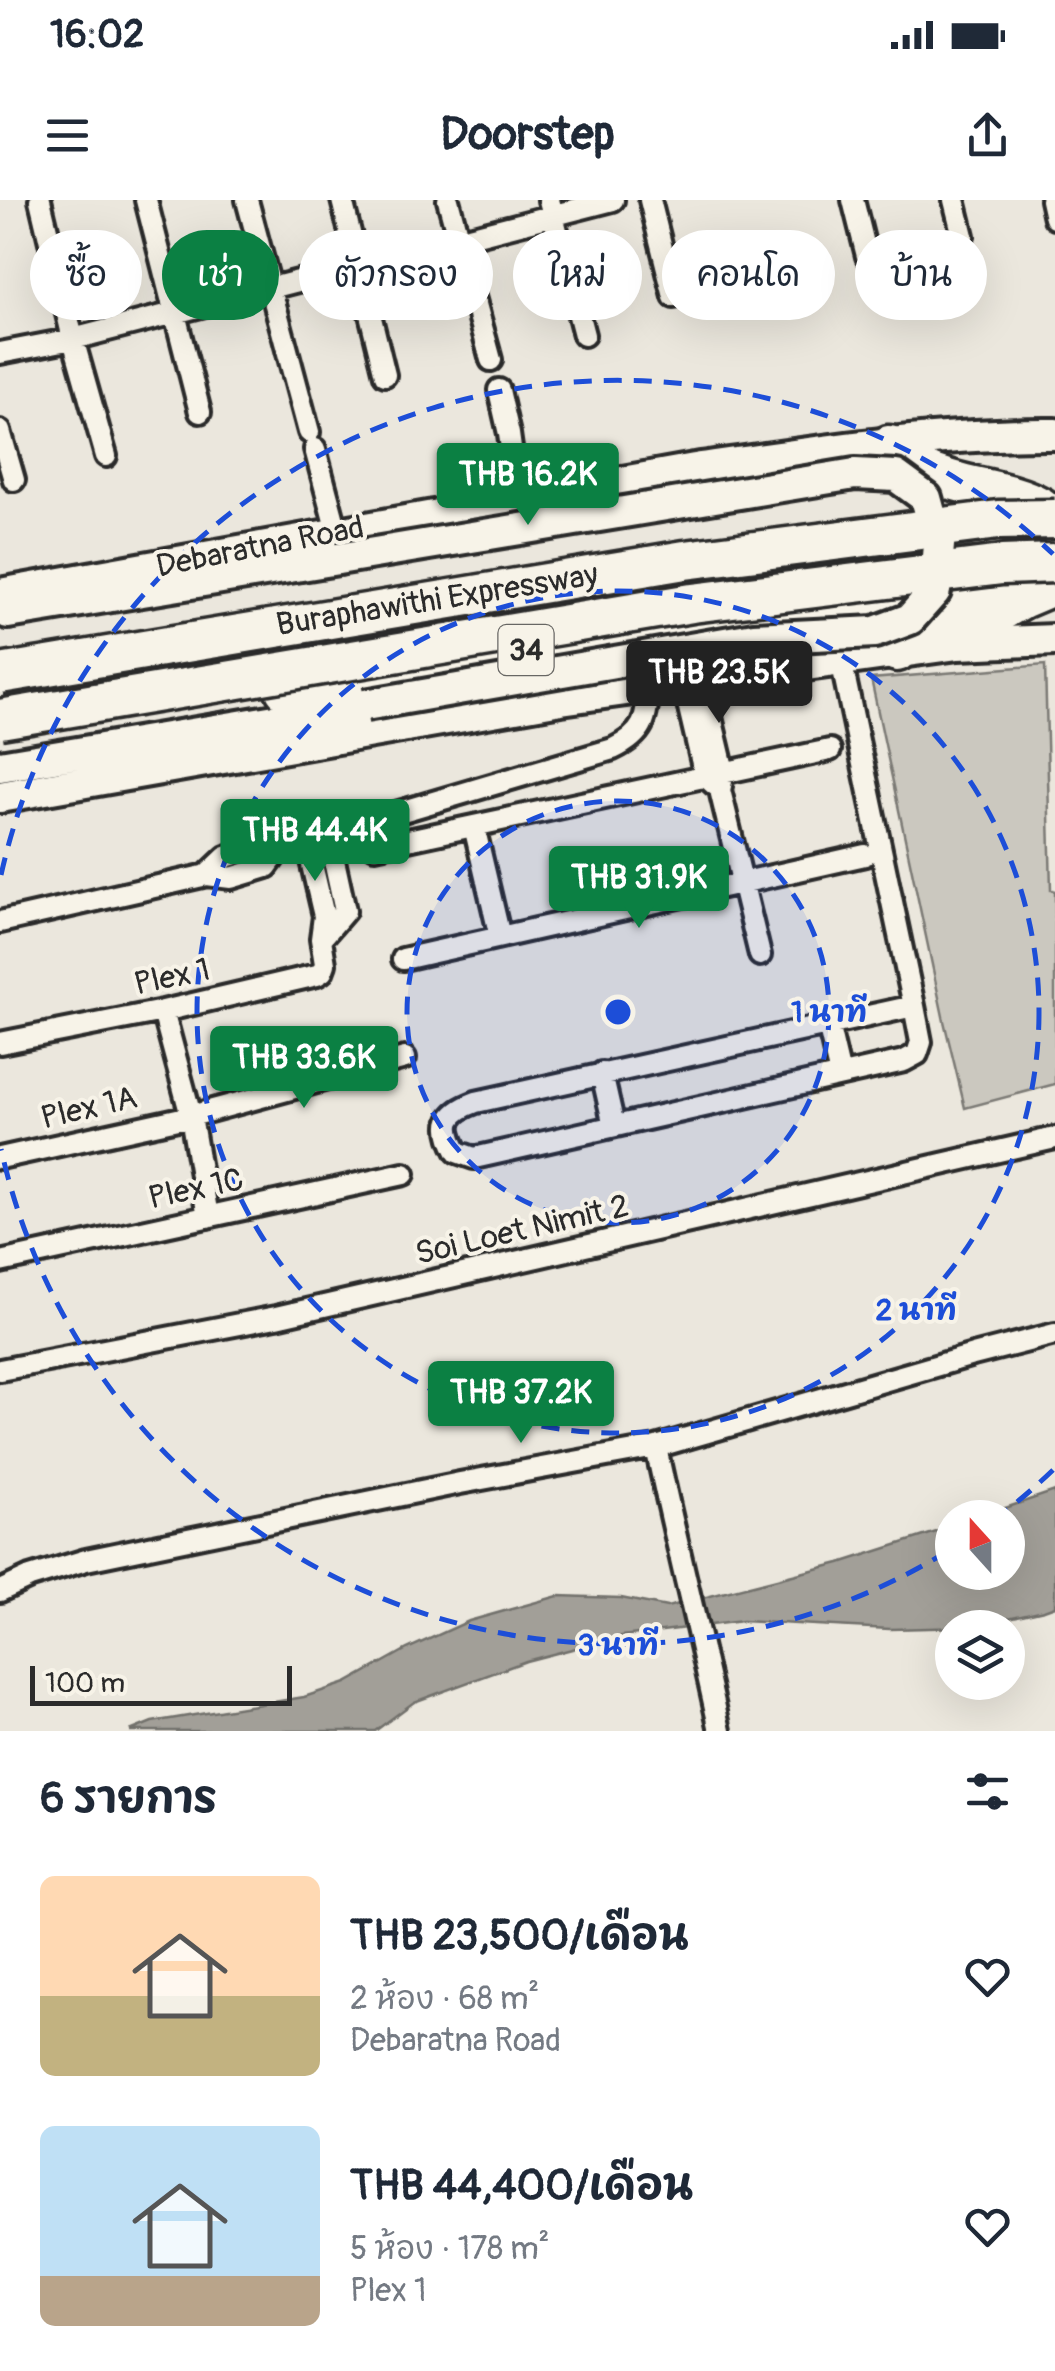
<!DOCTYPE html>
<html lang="th">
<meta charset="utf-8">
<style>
:root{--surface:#fff;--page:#f6f6f7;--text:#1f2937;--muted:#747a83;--accent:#0b8043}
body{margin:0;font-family:Pangolin,"Playpen Sans Thai",sans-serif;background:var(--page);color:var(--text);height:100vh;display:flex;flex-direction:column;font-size:38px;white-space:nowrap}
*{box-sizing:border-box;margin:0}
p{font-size:32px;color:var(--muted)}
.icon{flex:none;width:55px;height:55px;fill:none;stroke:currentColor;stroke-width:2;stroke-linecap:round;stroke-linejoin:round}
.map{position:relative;height:1531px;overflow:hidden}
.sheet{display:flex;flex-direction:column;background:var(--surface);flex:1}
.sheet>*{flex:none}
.top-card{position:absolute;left:30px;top:30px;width:995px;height:90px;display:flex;gap:20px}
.needle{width:65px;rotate:339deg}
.tools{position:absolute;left:935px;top:1300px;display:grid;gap:20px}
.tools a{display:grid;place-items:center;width:90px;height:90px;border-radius:50%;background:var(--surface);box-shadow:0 10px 40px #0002;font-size:50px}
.scale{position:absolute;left:30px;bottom:25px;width:262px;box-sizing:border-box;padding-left:10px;border:5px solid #2b2b2b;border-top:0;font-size:28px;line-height:35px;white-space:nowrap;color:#2b2b2b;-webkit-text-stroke:8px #f7f3e8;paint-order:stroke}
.price{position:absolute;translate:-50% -85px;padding:0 22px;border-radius:10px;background:var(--accent);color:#fff;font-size:32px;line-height:65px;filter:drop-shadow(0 2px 5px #0008)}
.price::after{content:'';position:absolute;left:50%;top:60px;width:30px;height:22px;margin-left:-15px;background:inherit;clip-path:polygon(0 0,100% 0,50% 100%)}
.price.active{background:#222;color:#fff}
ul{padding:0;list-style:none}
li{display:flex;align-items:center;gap:30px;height:250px;padding:0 40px}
li span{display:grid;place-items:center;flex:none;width:280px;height:200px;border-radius:15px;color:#555}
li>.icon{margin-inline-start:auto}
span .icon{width:120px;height:120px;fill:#fffc;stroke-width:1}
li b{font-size:42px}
h2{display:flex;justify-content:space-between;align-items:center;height:120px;padding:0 40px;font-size:42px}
.pill{padding:0 35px;border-radius:45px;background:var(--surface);box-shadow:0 10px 40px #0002;font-size:35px;line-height:90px}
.pill.active{background:var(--accent);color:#fff}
.status{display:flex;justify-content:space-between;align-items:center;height:70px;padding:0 50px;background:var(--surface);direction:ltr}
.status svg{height:28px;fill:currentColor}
header{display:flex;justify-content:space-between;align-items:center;height:130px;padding:0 40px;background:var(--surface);font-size:45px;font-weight:700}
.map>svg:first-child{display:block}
.green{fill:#cbc8bf;stroke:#7b7a75;stroke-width:2.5}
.water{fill:#a29f98;stroke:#72716c;stroke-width:2.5}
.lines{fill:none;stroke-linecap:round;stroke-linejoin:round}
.street-casing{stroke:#2b2b2b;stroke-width:28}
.secondary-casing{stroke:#2b2b2b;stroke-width:38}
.highway-casing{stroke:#2b2b2b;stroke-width:45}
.street{stroke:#f7f3e8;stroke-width:20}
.secondary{stroke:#f7f3e8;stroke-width:30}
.highway{stroke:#f7f3e8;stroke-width:38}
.secondary-bridge-casing{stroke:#2b2b2b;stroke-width:38;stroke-linecap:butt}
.highway-bridge-casing{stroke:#2b2b2b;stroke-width:45;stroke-linecap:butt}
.secondary-bridge{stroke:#f7f3e8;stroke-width:30}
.highway-bridge{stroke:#f7f3e8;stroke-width:38}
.ring{fill:none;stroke:#1d4ed8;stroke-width:5;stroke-dasharray:18 12}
.labels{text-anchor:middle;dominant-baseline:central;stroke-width:8;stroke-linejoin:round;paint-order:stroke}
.shield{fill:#f7f3e8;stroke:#686764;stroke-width:2.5}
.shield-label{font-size:30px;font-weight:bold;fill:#2b2b2b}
.street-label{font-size:32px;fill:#2b2b2b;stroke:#f7f3e8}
.centre{fill:#1d4ed8;stroke:#f7f3e8;stroke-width:5}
.ring-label{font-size:30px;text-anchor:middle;font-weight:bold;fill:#1d4ed8;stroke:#f7f3e8;stroke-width:8;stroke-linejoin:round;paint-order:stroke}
</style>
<div class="status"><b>16:02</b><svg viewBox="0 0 49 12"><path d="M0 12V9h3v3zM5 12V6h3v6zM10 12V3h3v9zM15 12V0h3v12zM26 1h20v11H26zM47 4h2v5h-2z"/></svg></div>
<header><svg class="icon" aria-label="menu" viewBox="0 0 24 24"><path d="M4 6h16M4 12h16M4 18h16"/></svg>Doorstep<svg class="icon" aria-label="share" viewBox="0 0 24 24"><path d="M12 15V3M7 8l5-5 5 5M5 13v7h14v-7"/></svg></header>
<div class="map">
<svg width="1055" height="1531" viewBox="0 0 1055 1531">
<rect width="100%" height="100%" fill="#ebe7dd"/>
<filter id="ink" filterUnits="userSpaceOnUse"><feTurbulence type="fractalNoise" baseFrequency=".01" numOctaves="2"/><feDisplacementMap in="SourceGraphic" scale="20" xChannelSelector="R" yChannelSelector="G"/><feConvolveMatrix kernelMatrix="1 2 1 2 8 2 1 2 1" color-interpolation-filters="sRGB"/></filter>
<g filter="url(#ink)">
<!-- green -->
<path class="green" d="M1045 465 1051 690 1055 691V884L965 908 944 821 871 479Z"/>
<!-- water -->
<path class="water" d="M1055 1291V1406L1044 1410 968 1427 890 1429 742 1421 622 1436 526 1461 414 1502 375 1531H130L152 1522 304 1497 346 1483 407 1449 469 1421 558 1396 621 1398 667 1407 840 1363 952 1327V1372H1008V1318L979 1317Z"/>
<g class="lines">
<defs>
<path id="street" d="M40 0 73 139 106 256
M146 0 200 212
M247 0 309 232
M342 0 385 175
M448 0 491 160
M549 0 584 135
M650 0 674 97
M853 0 867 56
M954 0 963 36
M1051 0 1055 18
M0 153 73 139 613 0
M499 190 509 234 518 299
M0 231 14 280
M315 249 337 332
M841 460 914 806 921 842 917 854 904 861 474 958 457 952C442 924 447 913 476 902L914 806
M702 479 724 572 720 590 760 755
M683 482 705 576 715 585
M474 626 500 737
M375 647 830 550
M207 675 226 657 259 647 282 646 328 633 613 549C644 534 647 520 648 487
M0 722 207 675 231 678 267 667 282 646
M321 739 345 711 328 633
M403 759 865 655
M163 811 191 916 208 1017
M828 824 840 875
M0 843 163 811 317 775 322 772 325 764 321 739 324 716 306 639
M602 873 614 926
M0 958 191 916 405 858
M0 1062 404 974
M0 1170 276 1117 1055 938
M656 1247C676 1342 700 1436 720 1531
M0 1391 30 1377 86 1360 460 1283 656 1247 973 1155 1055 1134"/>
<path id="secondary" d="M0 394 695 269C814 252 935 233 1055 234
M8 413 338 359
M0 566 365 505
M0 597 561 499 958 444 1055 440"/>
<path id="highway" d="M889 245C901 255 913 266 928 272 964 288 1006 288 1041 307
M897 452 911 438 962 428 984 421 1022 399 1048 388
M285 490 695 422 1004 386 1055 385"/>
</defs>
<!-- street casing -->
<use href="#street" class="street-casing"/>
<!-- secondary casing -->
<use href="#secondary" class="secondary-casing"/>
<!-- highway casing -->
<use href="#highway" class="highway-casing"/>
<!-- street -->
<use href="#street" class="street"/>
<!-- secondary -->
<use href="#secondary" class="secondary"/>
<!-- highway -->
<use href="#highway" class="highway"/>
<defs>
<path id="secondary-bridge" d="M338 359 855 274 896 276 926 298 939 345 935 391 910 419 875 432 754 438 365 505"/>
<path id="highway-bridge" d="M0 474 685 360 998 320 1055 319
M0 519 692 403 1002 365 1055 363"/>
</defs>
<!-- secondary-bridge casing -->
<use href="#secondary-bridge" class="secondary-bridge-casing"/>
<!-- highway-bridge casing -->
<use href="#highway-bridge" class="highway-bridge-casing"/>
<!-- secondary-bridge -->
<use href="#secondary-bridge" class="secondary-bridge"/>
<!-- highway-bridge -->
<use href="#highway-bridge" class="highway-bridge"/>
</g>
</g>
<!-- distance rings -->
<circle cx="618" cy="812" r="211" fill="#1d4ed8" fill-opacity=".12"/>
<g class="ring">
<circle cx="618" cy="812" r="211"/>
<circle cx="618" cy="812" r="421"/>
<path d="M1053 1270A632 632 0 0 1 998 1317M948 1351A632 632 0 0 1 1 949M1 675A632 632 0 0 1 1053 354"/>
</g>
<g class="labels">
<!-- shield labels -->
<rect class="shield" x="498.5" y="425" width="55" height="50" rx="8"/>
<g class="shield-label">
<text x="526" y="450">34</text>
</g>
<!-- street labels -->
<g class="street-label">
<text transform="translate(260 347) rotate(-11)">Debaratna Road</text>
<text transform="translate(437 400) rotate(-9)">Buraphawithi Expressway</text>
<text transform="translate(172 777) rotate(-12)">Plex 1</text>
<text transform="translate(89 908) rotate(-13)">Plex 1A</text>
<text transform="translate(196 989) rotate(-12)">Plex 1C</text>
<text transform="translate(522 1030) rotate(-13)">Soi Loet Nimit 2</text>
</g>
</g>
<circle cx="618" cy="812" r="15" class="centre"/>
<g class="ring-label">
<text x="829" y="822">1 นาที</text>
<text x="916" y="1120">2 นาที</text>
<text x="618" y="1455">3 นาที</text>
</g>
</svg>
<div class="tools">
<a><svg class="needle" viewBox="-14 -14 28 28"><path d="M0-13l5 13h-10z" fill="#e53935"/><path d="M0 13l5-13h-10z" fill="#747a83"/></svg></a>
<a><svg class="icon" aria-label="layers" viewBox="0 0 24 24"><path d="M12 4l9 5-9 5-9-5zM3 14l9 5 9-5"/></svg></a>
</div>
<div class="scale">100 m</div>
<b class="price" style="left:528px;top:328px">THB 16.2K</b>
<b class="price active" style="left:719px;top:526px">THB 23.5K</b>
<b class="price" style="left:315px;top:684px">THB 44.4K</b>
<b class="price" style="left:639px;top:731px">THB 31.9K</b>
<b class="price" style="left:304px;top:911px">THB 33.6K</b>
<b class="price" style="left:521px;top:1246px">THB 37.2K</b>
<div class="top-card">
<a class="pill">ซื้อ</a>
<a class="pill active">เช่า</a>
<a class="pill">ตัวกรอง</a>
<a class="pill">ใหม่</a>
<a class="pill">คอนโด</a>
<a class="pill">บ้าน</a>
</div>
</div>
<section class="sheet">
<h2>6 รายการ<svg class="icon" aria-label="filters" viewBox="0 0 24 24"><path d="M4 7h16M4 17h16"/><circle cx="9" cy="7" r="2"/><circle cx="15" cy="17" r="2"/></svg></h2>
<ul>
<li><span style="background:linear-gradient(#ffd9b3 60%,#c2b280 0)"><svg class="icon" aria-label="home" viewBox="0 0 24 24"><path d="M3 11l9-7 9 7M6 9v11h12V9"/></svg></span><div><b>THB 23,500/เดือน</b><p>2 ห้อง · 68 m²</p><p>Debaratna Road</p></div><svg class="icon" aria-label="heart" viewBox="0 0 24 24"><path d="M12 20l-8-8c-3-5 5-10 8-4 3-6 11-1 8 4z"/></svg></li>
<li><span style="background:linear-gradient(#bfe0f5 75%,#b9a48a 0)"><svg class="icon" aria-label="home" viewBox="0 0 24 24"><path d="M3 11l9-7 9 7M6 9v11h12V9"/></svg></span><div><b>THB 44,400/เดือน</b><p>5 ห้อง · 178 m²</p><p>Plex 1</p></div><svg class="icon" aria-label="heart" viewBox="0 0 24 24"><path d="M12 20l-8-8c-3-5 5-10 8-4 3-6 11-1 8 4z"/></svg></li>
</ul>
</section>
